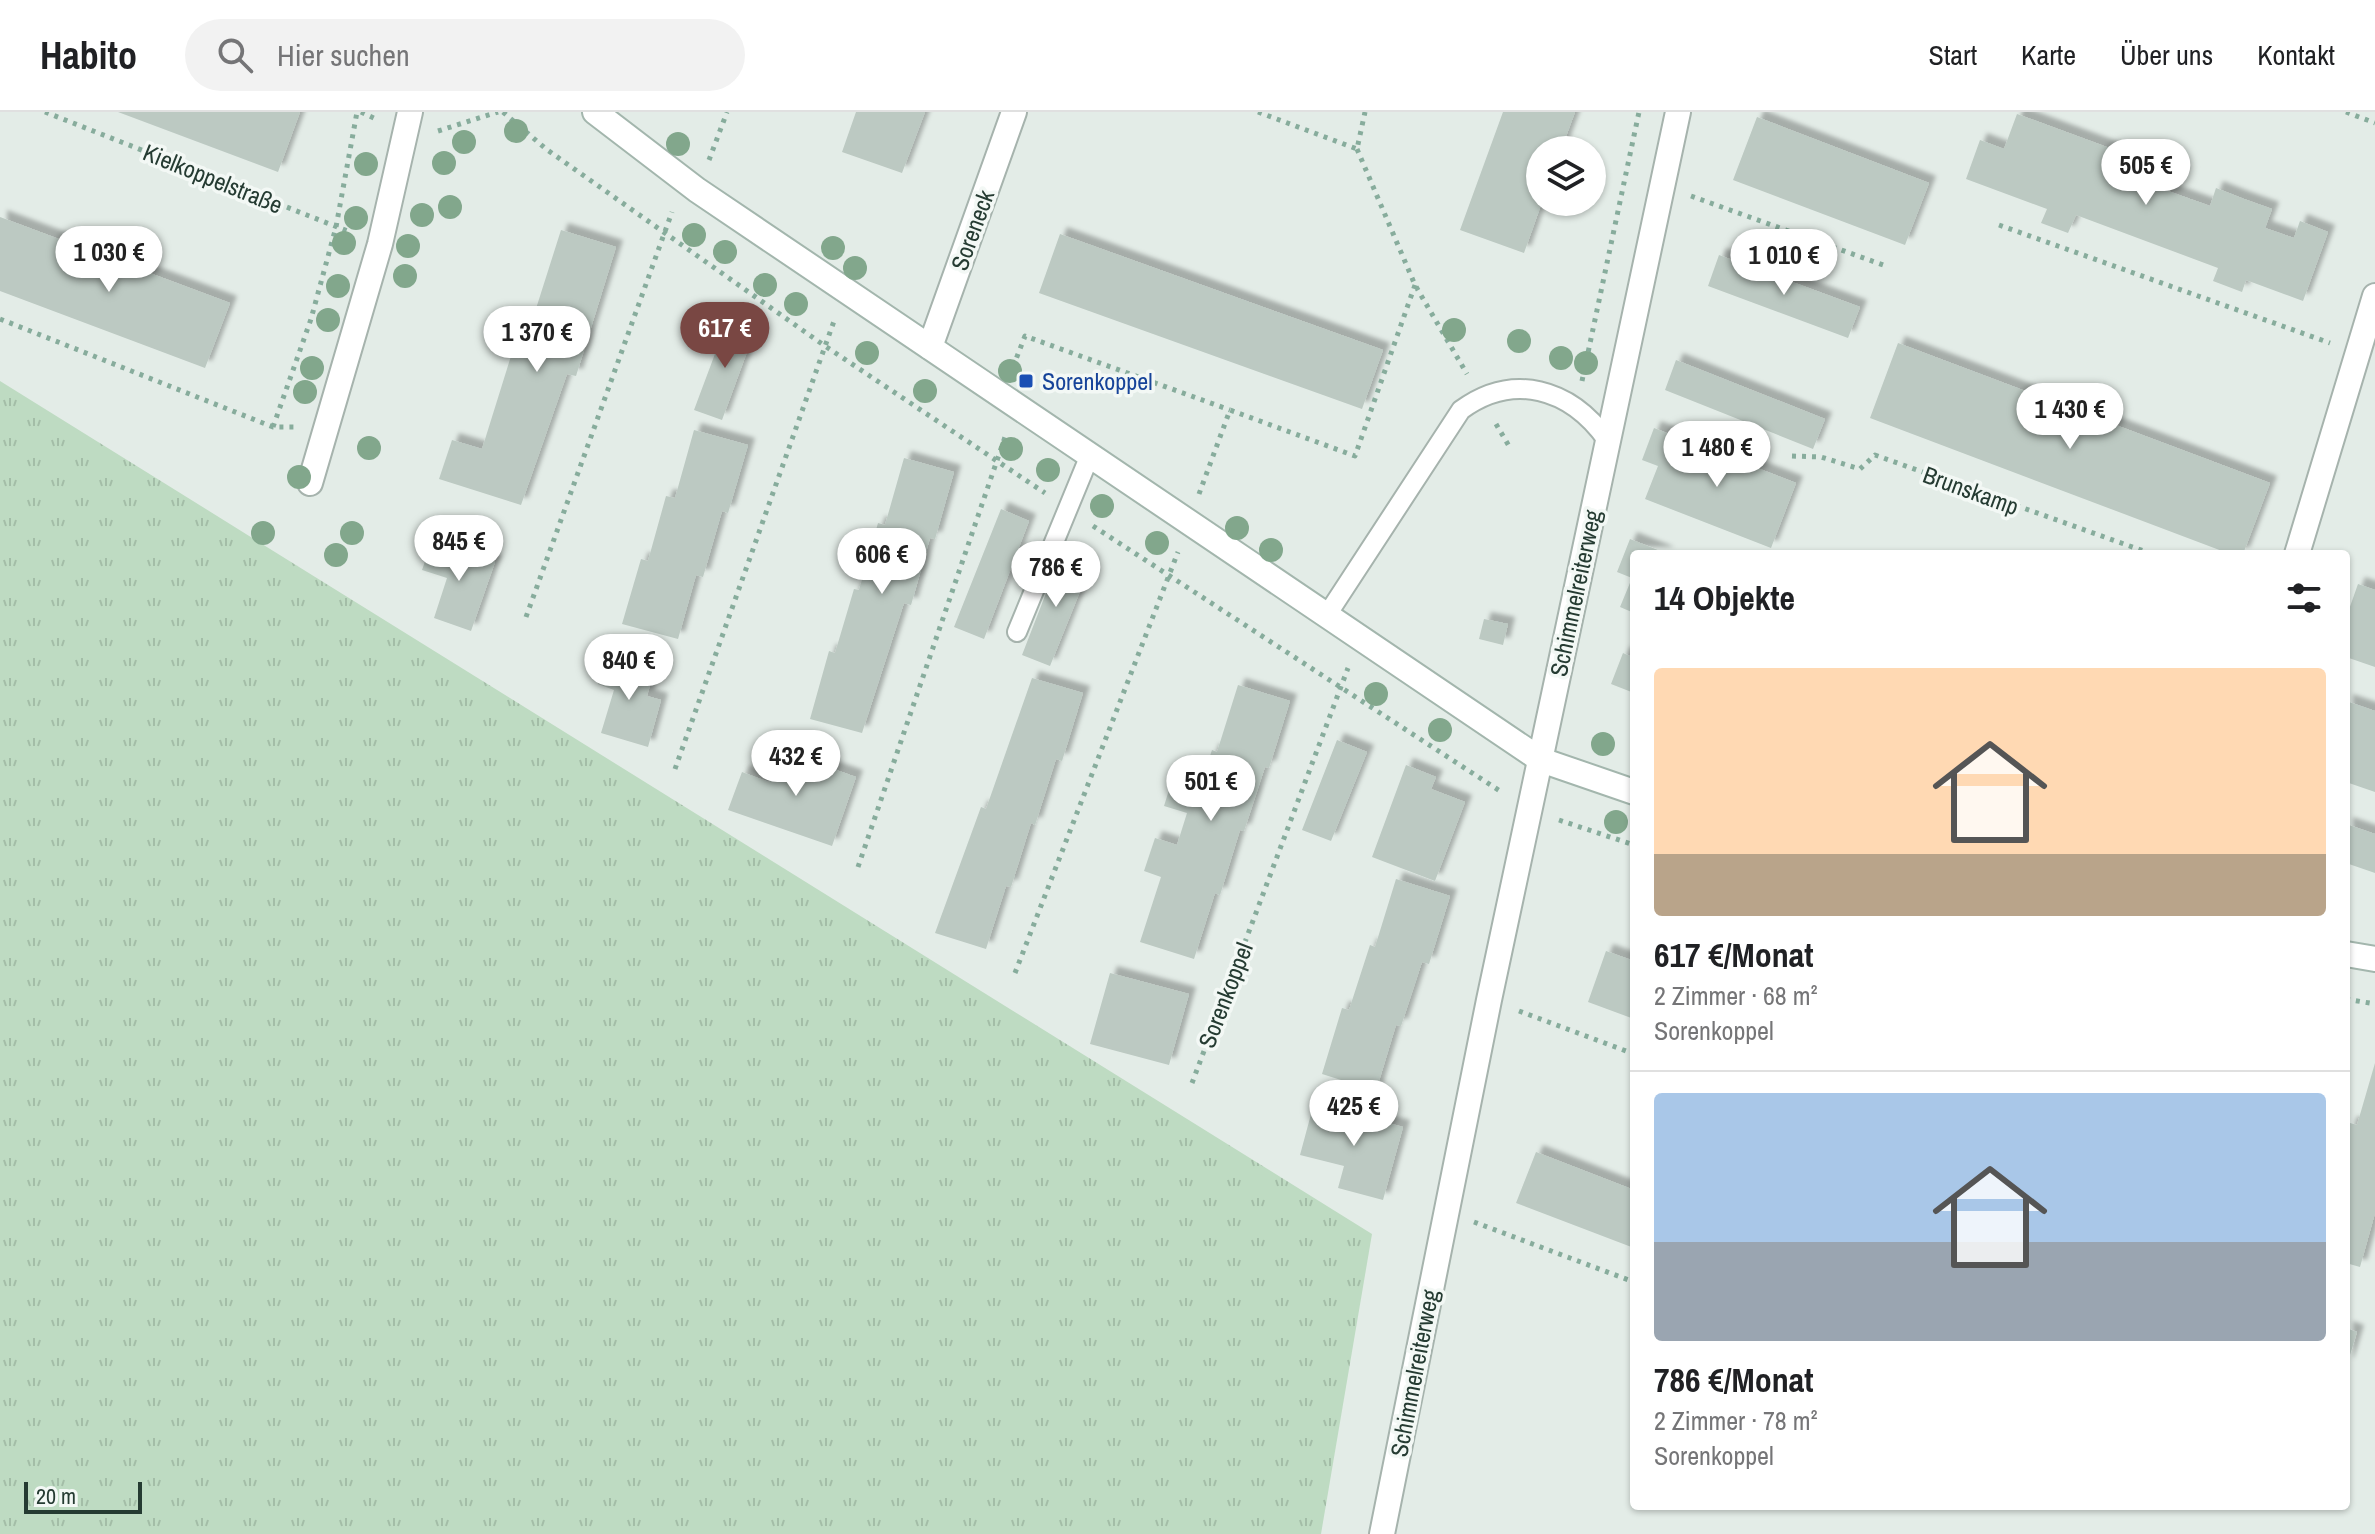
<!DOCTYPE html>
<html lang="de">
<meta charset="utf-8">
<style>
:root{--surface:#fff;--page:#f2f2f2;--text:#202124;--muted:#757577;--line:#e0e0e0;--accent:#794743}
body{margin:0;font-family:"Archivo Narrow",sans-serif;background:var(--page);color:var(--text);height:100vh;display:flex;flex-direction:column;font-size:30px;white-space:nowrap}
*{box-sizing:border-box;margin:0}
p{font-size:26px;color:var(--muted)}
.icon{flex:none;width:44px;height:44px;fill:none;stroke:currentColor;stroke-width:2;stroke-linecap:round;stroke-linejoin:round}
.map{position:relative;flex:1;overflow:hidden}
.sheet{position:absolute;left:1630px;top:438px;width:720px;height:960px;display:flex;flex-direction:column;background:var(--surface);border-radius:8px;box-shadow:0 2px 6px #0004}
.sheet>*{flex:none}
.tools{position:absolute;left:1526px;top:24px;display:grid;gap:16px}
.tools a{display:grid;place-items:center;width:80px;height:80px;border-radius:50%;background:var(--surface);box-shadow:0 2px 6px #0004;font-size:40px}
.scale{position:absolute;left:24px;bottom:20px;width:118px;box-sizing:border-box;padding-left:8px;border:4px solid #253b32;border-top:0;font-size:22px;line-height:28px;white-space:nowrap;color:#253b32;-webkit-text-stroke:6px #f3f8f5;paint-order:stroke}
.price{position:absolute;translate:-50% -68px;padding:0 18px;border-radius:28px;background:#fff;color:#222;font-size:26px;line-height:52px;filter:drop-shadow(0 2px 4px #0008)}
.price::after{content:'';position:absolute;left:50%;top:48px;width:24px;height:18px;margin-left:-12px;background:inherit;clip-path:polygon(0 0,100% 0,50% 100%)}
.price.active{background:var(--accent);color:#fff}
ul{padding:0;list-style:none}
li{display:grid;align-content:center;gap:16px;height:424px;padding:0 24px}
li+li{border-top:2px solid var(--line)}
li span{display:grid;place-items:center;height:248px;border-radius:8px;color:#555}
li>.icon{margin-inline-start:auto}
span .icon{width:144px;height:144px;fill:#fffc;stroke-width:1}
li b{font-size:34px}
h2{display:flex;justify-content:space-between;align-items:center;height:96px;padding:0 24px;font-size:34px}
header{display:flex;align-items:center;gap:48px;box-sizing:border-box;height:112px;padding:0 40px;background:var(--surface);border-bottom:2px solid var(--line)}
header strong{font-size:38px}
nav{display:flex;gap:44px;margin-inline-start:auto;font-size:28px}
.search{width:560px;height:72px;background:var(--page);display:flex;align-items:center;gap:20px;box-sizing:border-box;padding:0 28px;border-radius:44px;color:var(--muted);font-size:30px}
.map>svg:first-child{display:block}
.grass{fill:url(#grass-tufts)}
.building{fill:#bcc9c2;filter:url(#shadow)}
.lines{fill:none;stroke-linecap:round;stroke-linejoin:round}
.lane-casing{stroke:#a6b3ad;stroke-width:22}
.street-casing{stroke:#a6b3ad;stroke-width:28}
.secondary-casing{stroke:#a3b6ad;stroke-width:28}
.path{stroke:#87ac9c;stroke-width:5;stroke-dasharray:4 6;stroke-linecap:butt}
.lane{stroke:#fff;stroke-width:18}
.street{stroke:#fff;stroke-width:24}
.secondary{stroke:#fff;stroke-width:24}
.tree{fill:#82a78c}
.transit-dot{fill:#1a4fb4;stroke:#f3f8f5;stroke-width:3}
.labels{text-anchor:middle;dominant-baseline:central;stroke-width:7;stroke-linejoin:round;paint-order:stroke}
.street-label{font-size:24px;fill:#253b32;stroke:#f3f8f5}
.transit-label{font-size:24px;fill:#164399;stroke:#f3f8f5;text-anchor:start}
</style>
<header>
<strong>Habito</strong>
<div class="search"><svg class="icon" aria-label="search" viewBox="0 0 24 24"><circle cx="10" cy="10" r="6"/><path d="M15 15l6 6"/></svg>Hier suchen</div>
<nav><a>Start</a><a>Karte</a><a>Über uns</a><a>Kontakt</a></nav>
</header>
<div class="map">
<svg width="2375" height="1422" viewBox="0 0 2375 1422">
<defs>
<pattern id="grass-tufts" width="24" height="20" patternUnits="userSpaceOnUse" patternTransform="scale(2)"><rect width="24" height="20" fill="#bedbc2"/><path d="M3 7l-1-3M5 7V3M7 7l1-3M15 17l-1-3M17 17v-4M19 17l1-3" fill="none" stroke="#a3bda7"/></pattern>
<filter id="shadow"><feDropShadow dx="7" dy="-7" stdDeviation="2" flood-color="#0004"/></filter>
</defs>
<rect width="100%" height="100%" fill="#e3ece7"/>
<!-- grass -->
<path class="grass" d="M0 269 1372 1122 1321 1422H0Z"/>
<!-- building -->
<path class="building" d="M118 0H300L278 60Z
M856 0H925L902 61 842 40Z
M1503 0H1575L1561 38H1540L1542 90 1524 141 1460 118Z
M2017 2 2161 55 2154 74 2210 94 2216 76 2244 87 2272 97 2265 116 2294 126 2300 109 2328 120 2303 189 2246 168 2242 180 2213 169 2218 156 2076 103 2068 121 2041 111 2047 97 1966 67 1980 28 2004 37Z
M1757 5 1929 71 1905 133 1733 68Z
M0 105 230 191 205 256 0 179Z
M561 118 616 135 576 264 567 262 521 393 439 367 452 328 482 337 511 244 520 247Z
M1060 122 1383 238 1362 297 1039 181Z
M1719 143 1860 195 1848 226 1708 174Z
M728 207 755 218 722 308 694 298Z
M1898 231 2270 371 2243 442H2230L1870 306Z
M1676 248 1825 307 1813 337 1665 278Z
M1654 316 1796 371 1771 436 1645 387 1658 354 1642 348Z
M694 318 748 333 728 401 722 399 703 465 696 463 678 527 622 512 641 447 648 449 666 384 675 386Z
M904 346 954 360 935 427 930 426 911 493 904 491 862 621 810 607 829 539 835 541 854 477 859 478 878 411 885 413Z
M1001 397 1029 409 984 527 954 515Z
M1630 427 1668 442H1634V501L1620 495 1632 466 1617 460Z
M432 429 495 450 471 519 434 506 447 466 422 458Z
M1062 440 1091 452 1050 554 1022 543Z
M2358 472 2375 478V555L2346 545V506Z
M1484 507 1508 512 1503 533 1479 527Z
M1623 541 1634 546V581L1611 572Z
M606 545 654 559 647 584 661 588 648 635 601 621 614 578 598 572Z
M1032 566 1083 581 1062 649 1056 647 1035 713 1031 711 1011 775 1006 774 986 837 935 821 981 695 986 697Z
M1238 573 1290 589 1269 656 1265 655 1244 719 1240 718 1220 783 1215 781 1194 847 1140 830 1161 765 1144 759 1155 726 1177 733 1187 701 1164 694 1174 662 1201 671 1212 638 1217 640Z
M2346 589 2375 599V680L2346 670Z
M1337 628 1367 640 1331 729 1302 718Z
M780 638 856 665 832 734 728 698 742 660 769 670Z
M1406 653 1436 665 1431 677 1465 690 1435 769 1372 745Z
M2346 712 2375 722V761L2346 751Z
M1396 767 1450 784 1429 852 1422 850 1401 914 1396 913 1376 979 1322 962 1342 896 1349 898 1370 833 1375 835Z
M1606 839 1634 849V907L1588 890Z
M1110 861 1189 882 1169 953 1090 932Z
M2375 951V1101L2360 1155 2346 1151V1026L2350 1011 2357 1013Z
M1314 991 1403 1015 1383 1088 1338 1076 1344 1054 1300 1043Z
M1536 1040 1634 1078V1136L1516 1091Z
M2346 1216 2357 1220 2347 1253H2346Z"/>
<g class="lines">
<defs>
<path id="lane" d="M1327 503 1461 298C1513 260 1570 276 1607 328
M1017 520 1090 343"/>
<path id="street" d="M930 235 1014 0
M310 371 380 132 410 0
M2297 442 2375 184
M1382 1422 1489 888 1678 0"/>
<path id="secondary" d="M595 0 697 78 1541 648 1634 680
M2346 842 2375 847"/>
</defs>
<!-- lane casing -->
<use href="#lane" class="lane-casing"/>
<!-- street casing -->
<use href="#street" class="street-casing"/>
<!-- secondary casing -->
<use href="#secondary" class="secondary-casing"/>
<!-- path -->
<path class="path" d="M45 0 350 120
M361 0 378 8
M503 0 546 37 825 234 1045 381
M1258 0 1357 37 1365 0
M2346 0 2375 11
M438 19 498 0
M1357 37 1415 173 1467 262
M709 48 727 0
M1691 84 1886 154
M1999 113 2330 231
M0 207 273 315H295
M1013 255 1025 224 1230 298
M1582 269 1639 0
M1496 312 1509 334
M273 315 311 207 336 115 357 0
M1792 344 1821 345 1860 357 1875 343 2152 442
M1199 382 1230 298 1355 344 1415 173
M1093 414 1503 681
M526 505 672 100
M675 657 834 209
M1559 708 1634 733
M858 755 1005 325
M1015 861 1178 440
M2346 887 2375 892
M1519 899 1634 942
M1192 971 1348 556
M1474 1110 1634 1170"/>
<!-- lane -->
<use href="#lane" class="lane"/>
<!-- street -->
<use href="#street" class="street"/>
<!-- secondary -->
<use href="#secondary" class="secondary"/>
</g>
<!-- trees -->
<g class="tree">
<circle cx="516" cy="19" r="12"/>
<circle cx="464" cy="30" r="12"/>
<circle cx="678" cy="32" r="12"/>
<circle cx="444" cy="51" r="12"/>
<circle cx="366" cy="52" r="12"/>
<circle cx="450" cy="95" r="12"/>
<circle cx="422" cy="103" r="12"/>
<circle cx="356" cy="106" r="12"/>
<circle cx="694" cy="123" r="12"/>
<circle cx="344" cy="131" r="12"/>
<circle cx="408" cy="134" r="12"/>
<circle cx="833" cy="136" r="12"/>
<circle cx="725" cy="140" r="12"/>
<circle cx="855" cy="156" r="12"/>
<circle cx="405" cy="164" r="12"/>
<circle cx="765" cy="173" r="12"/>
<circle cx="338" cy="174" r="12"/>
<circle cx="796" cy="192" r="12"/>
<circle cx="328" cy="208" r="12"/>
<circle cx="1454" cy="218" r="12"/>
<circle cx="1519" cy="229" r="12"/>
<circle cx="867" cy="241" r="12"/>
<circle cx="1561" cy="246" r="12"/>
<circle cx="1586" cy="251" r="12"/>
<circle cx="312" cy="256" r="12"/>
<circle cx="1010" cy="259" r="12"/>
<circle cx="925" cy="279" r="12"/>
<circle cx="305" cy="280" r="12"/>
<circle cx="369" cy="336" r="12"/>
<circle cx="1011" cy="337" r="12"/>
<circle cx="1048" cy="358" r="12"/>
<circle cx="299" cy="365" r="12"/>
<circle cx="1102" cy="394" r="12"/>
<circle cx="1237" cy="416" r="12"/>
<circle cx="263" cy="421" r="12"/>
<circle cx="352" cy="421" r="12"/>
<circle cx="1157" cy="431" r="12"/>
<circle cx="1271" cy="438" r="12"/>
<circle cx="336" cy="443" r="12"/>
<circle cx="1376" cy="582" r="12"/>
<circle cx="1440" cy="618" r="12"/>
<circle cx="1603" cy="632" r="12"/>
<circle cx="1616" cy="710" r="12"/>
</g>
<!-- markers -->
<rect class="transit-dot" x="1018" y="261" width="16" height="16" rx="4"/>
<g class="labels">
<!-- street labels -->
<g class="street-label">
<text transform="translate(213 66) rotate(22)">Kielkoppelstraße</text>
<text transform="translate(972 118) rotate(-70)">Soreneck</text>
<text transform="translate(1971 378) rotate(20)">Brunskamp</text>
<text transform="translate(1575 481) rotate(-78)">Schimmelreiterweg</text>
<text transform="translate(1225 883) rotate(-69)">Sorenkoppel</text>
<text transform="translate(1414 1261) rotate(-79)">Schimmelreiterweg</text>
</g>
<!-- transit labels -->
<g class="transit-label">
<text x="1042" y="269">Sorenkoppel</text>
</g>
</g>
</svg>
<div class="tools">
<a><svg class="icon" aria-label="layers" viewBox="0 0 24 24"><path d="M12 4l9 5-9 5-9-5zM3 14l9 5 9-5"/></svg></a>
</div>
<div class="scale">20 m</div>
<b class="price" style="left:2146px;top:95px">505 €</b>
<b class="price" style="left:109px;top:182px">1 030 €</b>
<b class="price" style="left:1784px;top:185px">1 010 €</b>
<b class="price active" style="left:725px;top:258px">617 €</b>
<b class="price" style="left:537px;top:262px">1 370 €</b>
<b class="price" style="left:2070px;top:339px">1 430 €</b>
<b class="price" style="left:1717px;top:377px">1 480 €</b>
<b class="price" style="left:459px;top:471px">845 €</b>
<b class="price" style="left:882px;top:484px">606 €</b>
<b class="price" style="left:1056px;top:497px">786 €</b>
<b class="price" style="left:629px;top:590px">840 €</b>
<b class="price" style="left:796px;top:686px">432 €</b>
<b class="price" style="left:1211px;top:711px">501 €</b>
<b class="price" style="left:1354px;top:1036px">425 €</b>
<section class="sheet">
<h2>14 Objekte<svg class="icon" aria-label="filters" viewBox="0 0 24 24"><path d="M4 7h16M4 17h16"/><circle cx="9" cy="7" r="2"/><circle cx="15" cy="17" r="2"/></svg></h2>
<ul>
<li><span style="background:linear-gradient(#ffd9b3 75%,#b9a48a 0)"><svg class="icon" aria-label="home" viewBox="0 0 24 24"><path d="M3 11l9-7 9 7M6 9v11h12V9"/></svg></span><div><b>617 €/Monat</b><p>2 Zimmer · 68 m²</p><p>Sorenkoppel</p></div></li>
<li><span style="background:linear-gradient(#a9c7e8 60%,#9aa5b1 0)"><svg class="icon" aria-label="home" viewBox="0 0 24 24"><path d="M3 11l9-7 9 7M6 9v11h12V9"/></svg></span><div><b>786 €/Monat</b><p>2 Zimmer · 78 m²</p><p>Sorenkoppel</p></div></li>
</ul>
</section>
</div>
